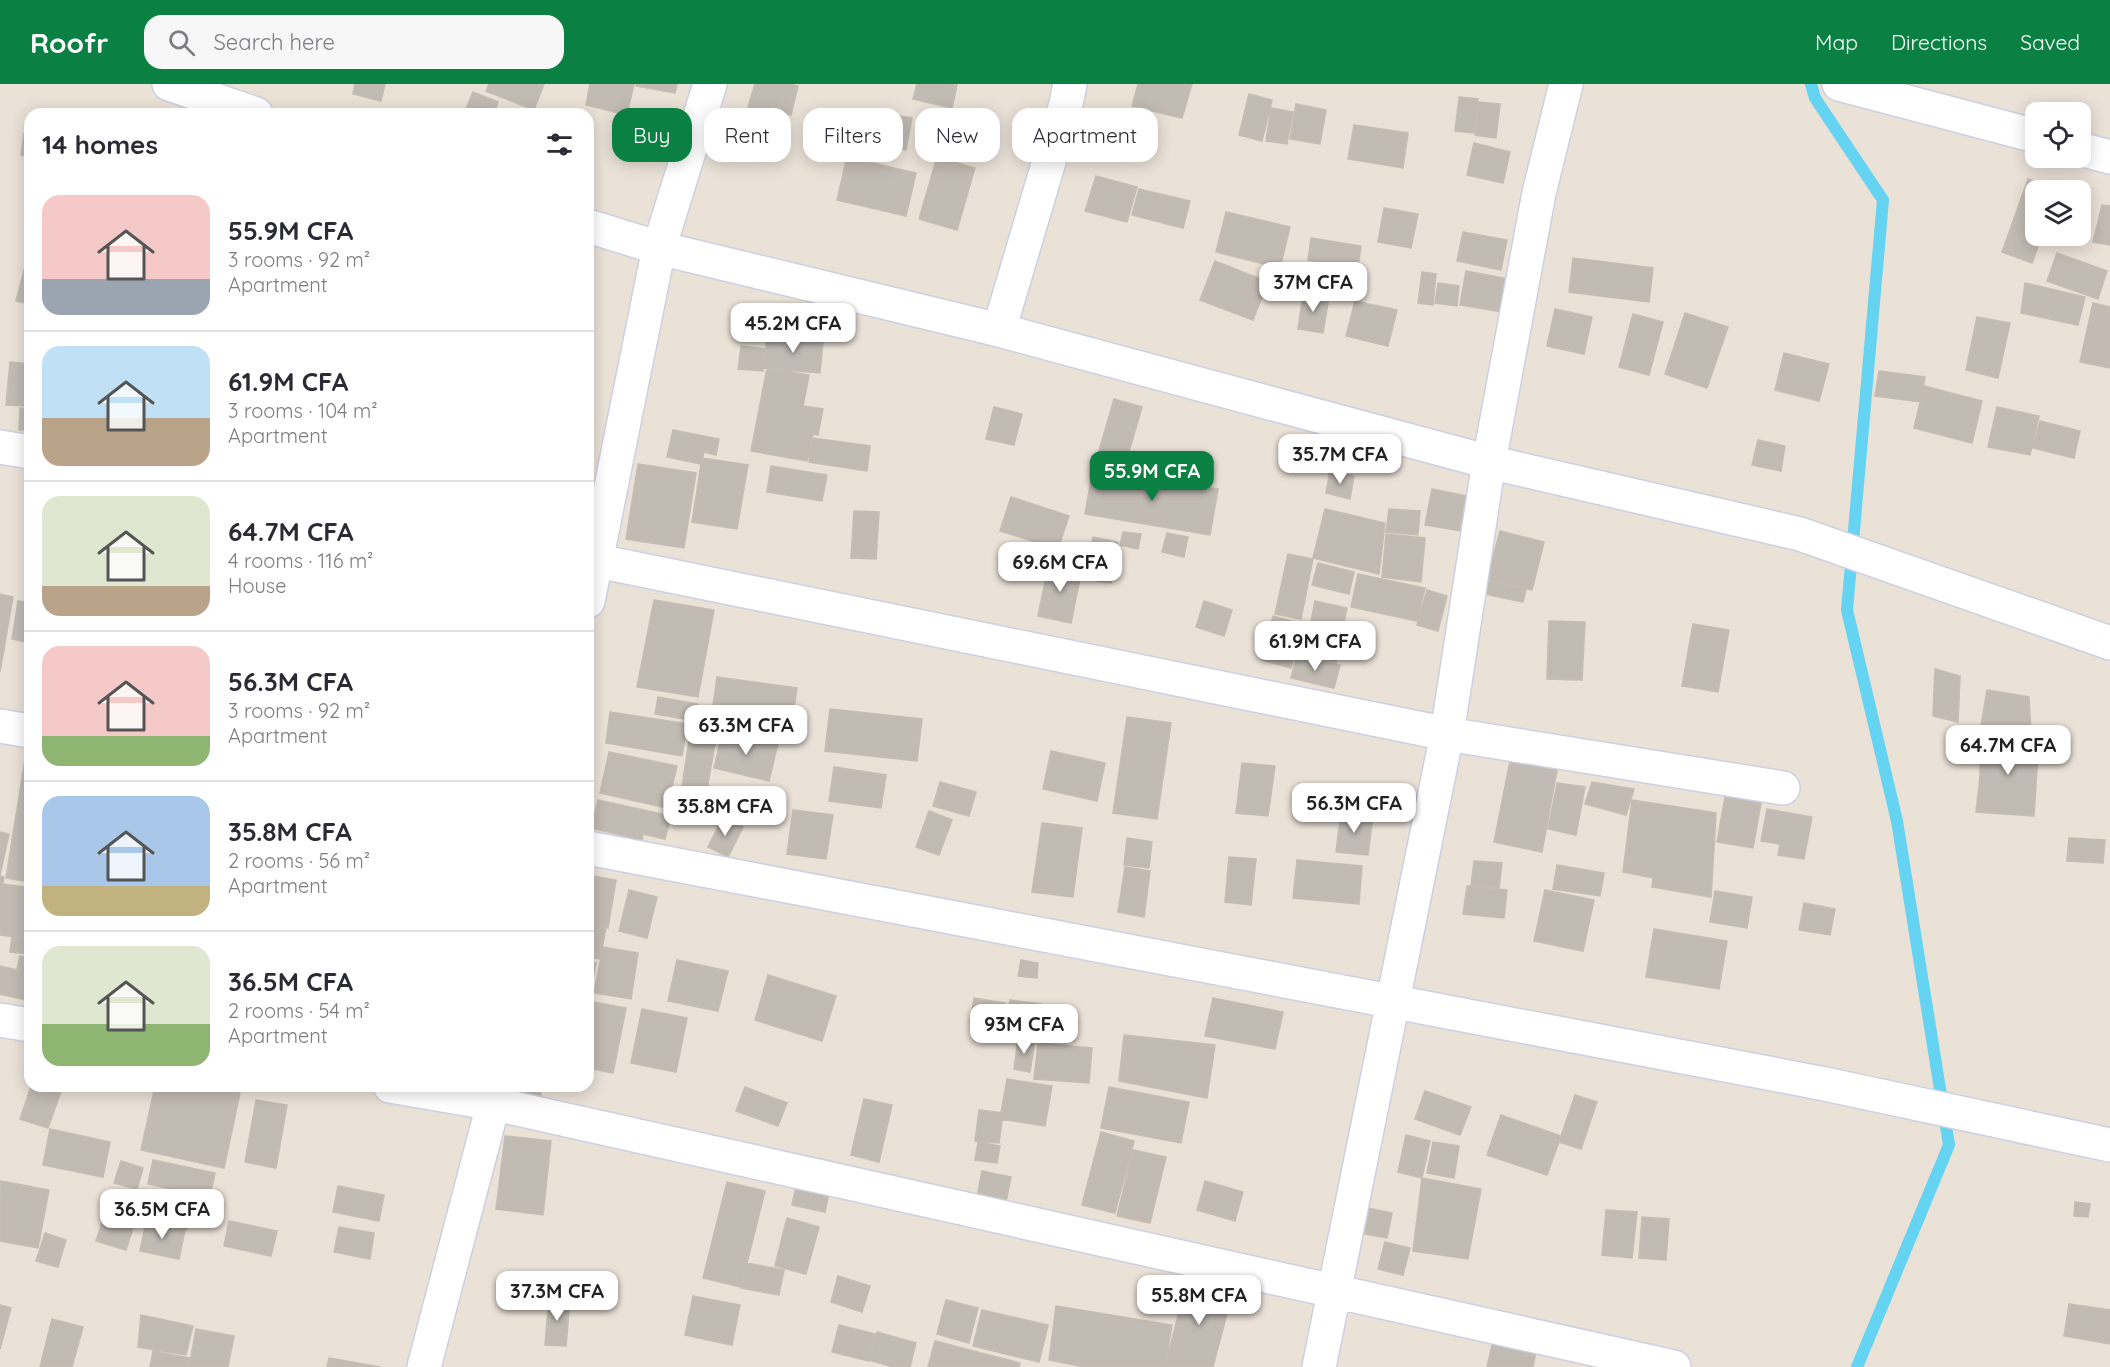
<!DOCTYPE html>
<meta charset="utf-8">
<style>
:root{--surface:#fff;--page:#f7f7f7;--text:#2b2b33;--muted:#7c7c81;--line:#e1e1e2;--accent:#0b8043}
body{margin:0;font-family:Quicksand,sans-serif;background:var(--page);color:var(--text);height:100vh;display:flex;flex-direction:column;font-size:22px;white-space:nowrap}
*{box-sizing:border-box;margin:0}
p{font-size:20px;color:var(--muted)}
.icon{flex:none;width:33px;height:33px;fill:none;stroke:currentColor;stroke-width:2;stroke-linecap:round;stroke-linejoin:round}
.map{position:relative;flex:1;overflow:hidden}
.details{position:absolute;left:24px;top:24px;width:570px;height:984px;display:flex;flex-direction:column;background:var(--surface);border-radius:18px;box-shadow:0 3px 15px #0003}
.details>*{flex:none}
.guide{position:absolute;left:612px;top:24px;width:570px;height:54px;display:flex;gap:12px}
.fabs{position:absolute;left:2025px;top:18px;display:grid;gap:12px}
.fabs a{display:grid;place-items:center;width:66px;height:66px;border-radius:12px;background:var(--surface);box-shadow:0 3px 15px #0003;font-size:30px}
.price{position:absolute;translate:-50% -51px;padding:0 14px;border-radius:12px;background:#fff;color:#222;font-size:20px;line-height:39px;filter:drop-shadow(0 2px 3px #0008)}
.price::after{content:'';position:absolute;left:50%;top:36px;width:18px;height:14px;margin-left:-9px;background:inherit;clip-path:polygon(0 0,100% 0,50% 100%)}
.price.active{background:var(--accent);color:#fff}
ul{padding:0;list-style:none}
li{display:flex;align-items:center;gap:18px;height:150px;padding:0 18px}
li+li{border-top:2px solid var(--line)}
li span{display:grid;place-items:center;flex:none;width:168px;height:120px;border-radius:18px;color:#555}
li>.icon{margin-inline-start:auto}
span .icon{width:72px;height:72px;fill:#fffc;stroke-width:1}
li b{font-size:26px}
h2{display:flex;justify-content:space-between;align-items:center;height:72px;padding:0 18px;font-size:26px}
.pill{padding:0 21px;border-radius:18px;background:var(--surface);box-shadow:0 3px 15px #0003;font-size:21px;line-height:54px}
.pill.active{background:var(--accent);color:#fff}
header{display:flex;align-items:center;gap:36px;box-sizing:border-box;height:84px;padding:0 30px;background:var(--accent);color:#fff}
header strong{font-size:28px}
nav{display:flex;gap:33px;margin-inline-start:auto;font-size:21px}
.search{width:420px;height:54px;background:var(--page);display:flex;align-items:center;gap:15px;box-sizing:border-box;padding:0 21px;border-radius:18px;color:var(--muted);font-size:22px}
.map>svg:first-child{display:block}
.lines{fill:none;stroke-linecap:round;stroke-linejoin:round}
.stream{stroke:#64d4f2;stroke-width:12}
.building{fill:#c2bbb4;stroke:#c5bdb1;stroke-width:1.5}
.minor-casing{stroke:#ccd1e1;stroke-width:36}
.minor{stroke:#fff;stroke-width:33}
</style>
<header>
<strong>Roofr</strong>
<div class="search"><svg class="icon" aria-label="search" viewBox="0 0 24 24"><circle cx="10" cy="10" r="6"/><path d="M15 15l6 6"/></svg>Search here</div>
<nav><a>Map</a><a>Directions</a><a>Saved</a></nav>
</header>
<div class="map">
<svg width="2110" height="1283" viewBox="0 0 2110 1283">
<rect width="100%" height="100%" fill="#eae1d7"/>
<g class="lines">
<!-- stream -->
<path class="stream" d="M1811 0 1815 14 1883 116 1847 526 1897 737 1949 1061 1857 1283"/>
</g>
<!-- building -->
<path class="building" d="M355 0H385L381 17 353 10Z
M489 0H544L534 26 486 7Z
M590 0H634L627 31 586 21Z
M637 0H677L675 9 636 2Z
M755 0H789L798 2 791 31 748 23Z
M917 0 957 1 952 24 913 15Z
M1138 0H1192L1182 34 1132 22Z
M473 8 498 18 494 30H464Z
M1249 10 1272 16 1262 57 1239 51Z
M1459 13 1478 15 1474 49 1455 47Z
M1479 18 1500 20 1496 54 1475 51Z
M1296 20 1326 26 1320 60 1290 55Z
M1271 24 1293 28 1287 60 1266 57Z
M865 27 912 34 906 66 859 58Z
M1354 41 1408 49 1403 84 1348 75Z
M24 49 30 50V73L21 71Z
M1474 59 1510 68 1503 99 1467 91Z
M847 73 916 89 906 132 837 116Z
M937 73 975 84 957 146 919 135Z
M1096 92 1137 103 1127 138 1085 127Z
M2028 95 2059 105 2036 106V152H2042L2032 179 2002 168Z
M1139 105 1190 117 1183 144 1132 131Z
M2102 121 2110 122V161L2093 158Z
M1384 124 1418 130 1411 164 1378 158Z
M1226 128 1290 143 1280 184 1216 168Z
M1463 148 1507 156 1501 186 1457 177Z
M1311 154 1361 162 1358 183 1308 176Z
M30 163V220L16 217Z
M2057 169 2107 187 2098 215 2047 197Z
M1573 174 1653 184 1649 218 1569 208Z
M1215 177 1268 198 1253 236 1200 216Z
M1466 187 1509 195 1502 228 1460 221Z
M1422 188 1436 190 1433 221 1418 219Z
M1438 199 1459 202 1457 222 1435 219Z
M2025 199 2085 213 2078 241 2021 229Z
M1303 210 1329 213 1323 249 1298 245Z
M1355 217 1397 226 1388 262 1346 252Z
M2093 219 2110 223V284L2080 278Z
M1555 225 1592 233 1584 270 1547 262Z
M1685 229 1728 243 1707 304 1665 290Z
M1633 230 1663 238 1649 291 1619 283Z
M1977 233 2010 239 1998 294 1966 286Z
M767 251 823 257 820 289 764 284Z
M741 262 766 265 763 287 738 285Z
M1784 269 1829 280 1819 317 1775 306Z
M10 278 30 280V322L6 321Z
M767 284 809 291 803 322 823 325 818 351 813 350 807 377 751 367Z
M1879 287 1925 293 1921 318 1875 312Z
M1924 302 1982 317 1972 359 1914 344Z
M1114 315 1142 323 1124 385 1096 377Z
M994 323 1022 330 1014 361 986 355Z
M1997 323 2039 332 2030 371 1988 363Z
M20 324 30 325V346H19Z
M2040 337 2080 347 2074 374 2033 364Z
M673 346 719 355 716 371 704 368 701 380 667 373Z
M812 354 870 362 867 387 809 378Z
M1758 356 1785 362 1781 387 1752 381Z
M702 374 748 381 737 445 692 438Z
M638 380 696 389 684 464 626 455Z
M771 382 827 391 822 417 767 408Z
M1093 384 1218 405 1210 451 1085 430Z
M1330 387 1354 392 1350 415 1326 409Z
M1432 405 1467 412 1461 447 1425 441Z
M1011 413 1069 432 1058 465 1000 447Z
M1325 425 1385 439 1379 490 1313 474Z
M1389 425 1420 427 1418 451 1386 448Z
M854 427 879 428 876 475 851 474Z
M1500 447 1544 458 1532 506 1487 495Z
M1123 448 1141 450 1138 465 1120 461Z
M1167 449 1188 453 1184 473 1162 468Z
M1386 450 1425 454 1421 498 1382 493Z
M1093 453 1118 458 1113 480 1089 474Z
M1288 470 1313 475 1301 535 1275 530Z
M1049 479 1082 485 1071 539 1038 532Z
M1318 479 1354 488 1349 510 1312 501Z
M1100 480 1114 483 1111 499 1096 497Z
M1358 490 1425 504 1417 537 1351 523Z
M1488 497 1526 505 1523 518 1485 510Z
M1427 506 1447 512 1438 547 1417 541Z
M0 510 13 513 0 588Z
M654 516 714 526 698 613 637 603Z
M18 517 30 519V559L12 555Z
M1204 517 1232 526 1224 552 1196 543Z
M1315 517 1347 524 1336 578 1304 572Z
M1273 532 1302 540 1291 584 1262 576Z
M1549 537 1585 538 1582 596 1547 595Z
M1693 540 1729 546 1718 608 1682 602Z
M1297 571 1340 581 1334 604 1291 594Z
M1935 585 1960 592 1958 638 1933 632Z
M717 593 797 604 791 647 711 636Z
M1987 606 2029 613 2031 650 1980 648Z
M658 613 698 620 695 637 655 630Z
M830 625 922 635 917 677 825 667Z
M610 628 687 640 682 672 606 659Z
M1127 633 1171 639 1157 735 1113 729Z
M723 646 778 659 769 697 714 684Z
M690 650 716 654 707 706 682 703Z
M1980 653 2039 654 2034 732 1976 728 1980 692Z
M1051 667 1105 679 1097 717 1043 705Z
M609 668 677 682 667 724 600 709Z
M26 669 30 670V798L6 794Z
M1510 677 1557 686 1542 768 1494 758Z
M1242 679 1275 682 1268 732 1236 729Z
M834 683 886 691 881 724 829 717Z
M940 698 976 708 969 732 933 722Z
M1592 698 1634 705 1626 731 1585 720Z
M1557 699 1585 703 1576 751 1548 745Z
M1725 713 1761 719 1753 764 1717 758Z
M598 716 671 732 665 755 643 750 642 756 591 744Z
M1632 716 1716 729 1711 813 1652 803 1653 794 1623 788Z
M1767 725 1812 733 1804 775 1778 771 1780 760 1761 757Z
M793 726 833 731 826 775 787 770Z
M929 727 952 736 939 771 916 763Z
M1341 728 1373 732 1368 771 1336 768Z
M723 733 743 743 728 773 708 763Z
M1042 739 1082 744 1073 813 1032 808Z
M0 748 9 750 0 791Z
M1127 754 1152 758 1149 784 1124 781Z
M2069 754 2105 756 2103 779 2067 777Z
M1229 773 1256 775 1251 821 1225 818Z
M1297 776 1362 782 1359 820 1293 814Z
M1474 777 1502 779 1499 804 1471 802Z
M1557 781 1604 789 1600 812 1553 805Z
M1125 783 1150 787 1144 833 1118 828Z
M588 791 616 796 608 844 588 840Z
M0 792 4 793 3 800 30 804V855L0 851Z
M1467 802 1507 806 1504 834 1463 830Z
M629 806 657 813 647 854 619 847Z
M1545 806 1594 816 1583 867 1534 857Z
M1715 807 1752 813 1747 844 1710 838Z
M1804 819 1835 825 1830 851 1799 846Z
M588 840 606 843 600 875 588 873Z
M1654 845 1727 857 1719 905 1646 893Z
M12 853 30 855V870L10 868Z
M603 863 638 869 631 915 594 909Z
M20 872 30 874V917L0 910V882L17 886Z
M677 876 728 887 718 927 668 917Z
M1021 876 1038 879 1037 894 1018 892Z
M588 877 596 879 590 910H588Z
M768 891 836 912 822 957 755 936Z
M974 914 1005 919 1000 943 970 938Z
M1213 914 1283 928 1275 965 1205 952Z
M1010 916 1041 920 1037 955 1005 951Z
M588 917 626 924 613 989 588 984Z
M642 925 687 934 676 988 631 979Z
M1124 951 1215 961 1207 1014 1119 997Z
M1018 955 1035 957 1030 988 1014 985Z
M1038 959 1092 964 1089 999 1034 995Z
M1007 995 1052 1002 1045 1042 1000 1035Z
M31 1002H63L48 1044 20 1035Z
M155 1002 186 1004V1002H205L240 1009 224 1084 141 1066Z
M505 1002H541V1016L503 1011Z
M745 1003 787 1019 778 1042 736 1027Z
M1109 1003 1189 1018 1181 1059 1101 1044Z
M1425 1007 1471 1023 1460 1051 1415 1035Z
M1575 1011 1597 1018 1581 1065 1559 1058Z
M864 1015 892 1021 879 1078 851 1071Z
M256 1016 287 1021 276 1084 245 1078Z
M979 1026 1003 1029 999 1059 975 1057Z
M1501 1031 1561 1052 1547 1091 1487 1071Z
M50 1045 110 1058 103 1093 43 1081Z
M1101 1048 1134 1057 1115 1129 1082 1121Z
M1406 1051 1430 1057 1422 1094 1398 1088Z
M505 1052 551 1057 543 1131 496 1125Z
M978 1058 1000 1062 997 1079 975 1076Z
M1433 1058 1459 1062 1454 1094 1427 1089Z
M1133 1066 1166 1073 1150 1139 1117 1132Z
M153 1076 215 1089 210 1113 148 1100Z
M121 1077 143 1084 137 1105 114 1099Z
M982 1087 1011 1093 1006 1118 977 1113Z
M1422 1094 1481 1105 1468 1175 1413 1167Z
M1 1097 49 1106 38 1164 0 1157Z
M1205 1097 1243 1108 1235 1137 1197 1126Z
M727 1098 765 1107 741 1203 703 1194Z
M338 1102 384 1111 379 1137 333 1128Z
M796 1102 829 1109 825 1128 792 1121Z
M148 1114 191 1124 187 1145 143 1135Z
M2075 1118 2090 1120 2088 1133 2074 1132Z
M1353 1121 1392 1129 1387 1154 1348 1147Z
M1606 1126 1637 1128 1632 1174 1602 1171Z
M104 1132 134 1141 126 1166 96 1157Z
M1642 1133 1669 1135 1666 1176 1639 1174Z
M787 1134 819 1143 806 1190 775 1182Z
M229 1137 277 1147 271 1172 224 1162Z
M146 1138 185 1146 179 1175 140 1167Z
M339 1143 374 1149 370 1175 334 1168Z
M45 1149 66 1156 58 1183 36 1177Z
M1385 1158 1410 1164 1403 1191 1378 1185Z
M746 1179 784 1186 779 1211 741 1204Z
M838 1192 870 1202 862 1228 831 1218Z
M1187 1196 1233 1207 1213 1283H1165Z
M693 1212 740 1221 732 1261 685 1251Z
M549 1213 570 1215 566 1262 545 1261Z
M946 1216 978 1224 969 1259 937 1250Z
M2069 1220 2110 1226V1260L2064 1252Z
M0 1221 11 1224 0 1265Z
M1056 1222 1172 1241 1165 1283H1084L1049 1276Z
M982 1226 1048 1241 1039 1278 973 1262Z
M141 1231 193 1242 186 1271 138 1263Z
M52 1235 83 1243 72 1283H40Z
M839 1241 875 1250 869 1277 832 1268Z
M196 1245 234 1252 228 1283H189Z
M877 1248 916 1259 910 1283H893L869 1276Z
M1495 1248 1538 1257 1533 1283H1487Z
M935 1257 1020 1279 1019 1283H928Z
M153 1267 190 1274 188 1283H150Z
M329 1274 380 1283H327Z"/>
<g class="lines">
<defs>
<path id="minor" d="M169 0 256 30
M1839 0 2036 52
M2080 65 2110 73
M588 142 659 164 999 246 1489 378 1800 450 2110 559
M999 246 1066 20 1070 0
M0 363 30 368
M588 475 1447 650 1783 704
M588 517 659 164 710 0
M0 642 30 647
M588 764 1825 1000 2110 1061
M0 936 30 941
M390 1002 495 1020 1674 1283
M424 1283 498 1002
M1319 1283 1447 650 1489 378 1539 109 1566 0"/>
</defs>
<!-- minor casing -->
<use href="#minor" class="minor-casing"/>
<!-- minor -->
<use href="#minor" class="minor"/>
</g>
</svg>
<div class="fabs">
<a><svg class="icon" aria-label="locate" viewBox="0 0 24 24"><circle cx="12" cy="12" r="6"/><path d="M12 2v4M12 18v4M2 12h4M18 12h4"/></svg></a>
<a><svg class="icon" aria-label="layers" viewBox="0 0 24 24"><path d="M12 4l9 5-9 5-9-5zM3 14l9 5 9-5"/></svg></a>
</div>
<b class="price" style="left:1313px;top:229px">37M CFA</b>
<b class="price" style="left:793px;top:270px">45.2M CFA</b>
<b class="price" style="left:1340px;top:401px">35.7M CFA</b>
<b class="price active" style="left:1152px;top:418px">55.9M CFA</b>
<b class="price" style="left:1060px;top:509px">69.6M CFA</b>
<b class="price" style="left:1315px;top:588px">61.9M CFA</b>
<b class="price" style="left:746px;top:672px">63.3M CFA</b>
<b class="price" style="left:2008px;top:692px">64.7M CFA</b>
<b class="price" style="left:1354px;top:750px">56.3M CFA</b>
<b class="price" style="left:725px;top:753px">35.8M CFA</b>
<b class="price" style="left:1024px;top:971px">93M CFA</b>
<b class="price" style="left:162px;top:1156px">36.5M CFA</b>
<b class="price" style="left:557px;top:1238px">37.3M CFA</b>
<b class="price" style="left:1199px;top:1242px">55.8M CFA</b>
<div class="guide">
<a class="pill active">Buy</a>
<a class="pill">Rent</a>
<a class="pill">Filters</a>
<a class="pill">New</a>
<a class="pill">Apartment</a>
</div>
<section class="details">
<h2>14 homes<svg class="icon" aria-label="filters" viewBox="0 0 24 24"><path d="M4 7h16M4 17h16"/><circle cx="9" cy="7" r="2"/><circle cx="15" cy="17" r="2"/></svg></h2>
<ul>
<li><span style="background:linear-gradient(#f6c9c9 70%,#9aa5b1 0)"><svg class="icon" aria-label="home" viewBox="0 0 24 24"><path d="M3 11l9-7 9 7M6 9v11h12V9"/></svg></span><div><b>55.9M CFA</b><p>3 rooms · 92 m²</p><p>Apartment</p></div></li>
<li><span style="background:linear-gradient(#bfe0f5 60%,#b9a48a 0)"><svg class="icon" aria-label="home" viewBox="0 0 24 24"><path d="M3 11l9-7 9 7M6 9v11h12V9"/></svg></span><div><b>61.9M CFA</b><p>3 rooms · 104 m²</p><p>Apartment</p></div></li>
<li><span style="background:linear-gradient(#dfe7d0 75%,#b9a48a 0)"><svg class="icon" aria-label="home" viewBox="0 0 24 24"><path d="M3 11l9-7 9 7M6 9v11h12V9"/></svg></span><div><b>64.7M CFA</b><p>4 rooms · 116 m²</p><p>House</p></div></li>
<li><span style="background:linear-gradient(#f6c9c9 75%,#8fb573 0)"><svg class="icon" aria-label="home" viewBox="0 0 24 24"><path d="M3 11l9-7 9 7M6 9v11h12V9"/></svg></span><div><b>56.3M CFA</b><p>3 rooms · 92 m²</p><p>Apartment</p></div></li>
<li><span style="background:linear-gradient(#a9c7e8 75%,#c2b280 0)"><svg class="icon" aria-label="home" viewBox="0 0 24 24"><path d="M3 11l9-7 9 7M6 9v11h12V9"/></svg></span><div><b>35.8M CFA</b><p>2 rooms · 56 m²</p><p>Apartment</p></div></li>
<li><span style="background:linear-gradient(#dfe7d0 65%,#8fb573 0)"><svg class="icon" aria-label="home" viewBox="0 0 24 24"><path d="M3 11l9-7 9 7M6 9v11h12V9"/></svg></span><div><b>36.5M CFA</b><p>2 rooms · 54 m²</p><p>Apartment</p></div></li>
</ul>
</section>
</div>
